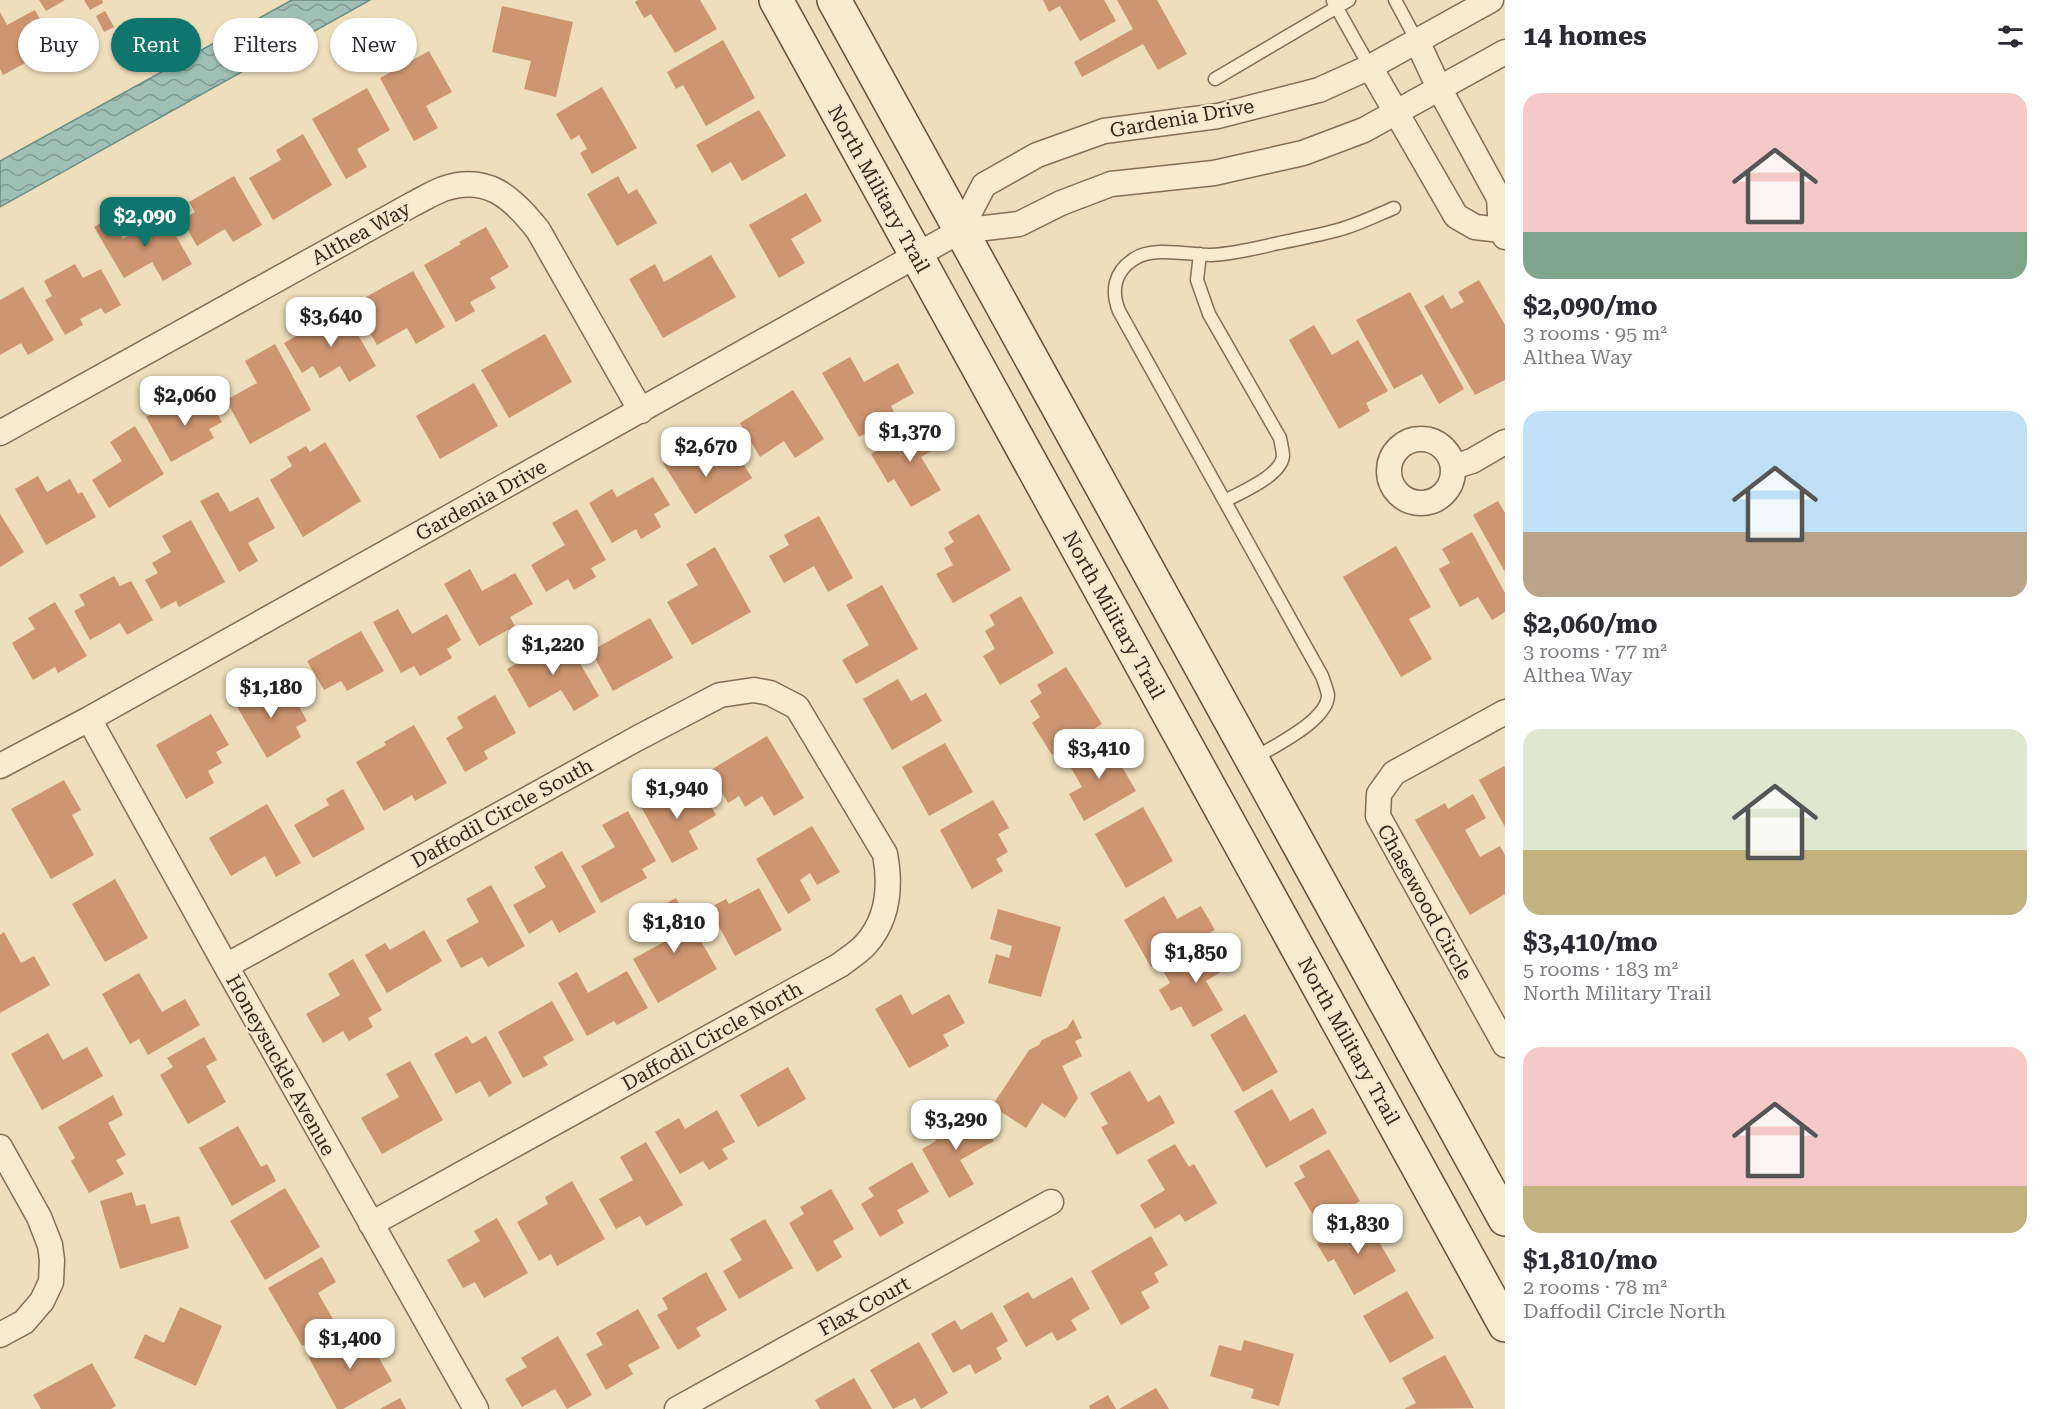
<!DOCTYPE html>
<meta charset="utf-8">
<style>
:root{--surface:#fff;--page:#f2f2f3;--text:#2b2b33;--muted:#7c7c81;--accent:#0f766e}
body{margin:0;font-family:"Roboto Serif",serif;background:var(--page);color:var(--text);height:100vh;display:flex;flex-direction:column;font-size:22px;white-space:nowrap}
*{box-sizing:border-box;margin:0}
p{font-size:20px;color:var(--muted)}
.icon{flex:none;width:33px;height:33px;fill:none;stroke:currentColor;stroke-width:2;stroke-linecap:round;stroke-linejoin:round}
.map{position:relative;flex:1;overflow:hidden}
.side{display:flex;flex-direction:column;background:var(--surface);width:540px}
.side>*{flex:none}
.guide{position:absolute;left:18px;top:18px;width:570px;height:54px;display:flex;gap:12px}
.price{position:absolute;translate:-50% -51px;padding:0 14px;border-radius:12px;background:#fff;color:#222;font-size:20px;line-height:39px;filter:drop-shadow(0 2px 3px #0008)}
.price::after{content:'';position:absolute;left:50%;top:36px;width:18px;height:14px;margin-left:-9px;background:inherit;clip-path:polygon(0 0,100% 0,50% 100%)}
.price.selected{background:var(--accent);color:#fff}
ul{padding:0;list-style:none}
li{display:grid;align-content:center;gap:12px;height:318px;padding:0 18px}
li span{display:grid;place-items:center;height:186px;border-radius:18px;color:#555}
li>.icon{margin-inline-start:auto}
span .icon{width:108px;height:108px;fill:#fffc;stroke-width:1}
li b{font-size:26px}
h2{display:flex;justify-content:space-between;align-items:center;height:72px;padding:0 18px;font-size:26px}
.chip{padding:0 21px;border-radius:27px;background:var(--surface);box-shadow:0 2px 4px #0004;font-size:21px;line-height:54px}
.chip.selected{background:var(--accent);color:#fff}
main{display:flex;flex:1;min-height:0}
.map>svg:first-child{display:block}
.water{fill:url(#water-waves);stroke:#678c82;stroke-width:1.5}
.building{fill:#cd9570}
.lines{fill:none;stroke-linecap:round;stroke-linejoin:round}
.service-casing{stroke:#856e55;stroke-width:15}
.minor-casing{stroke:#856e55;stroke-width:27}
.secondary-casing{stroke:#674f39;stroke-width:36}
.service{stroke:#f9ebce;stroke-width:12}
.minor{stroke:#f9ebce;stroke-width:24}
.secondary{stroke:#f9ebce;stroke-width:33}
.labels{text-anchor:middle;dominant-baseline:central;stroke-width:4.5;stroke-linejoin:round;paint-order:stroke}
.street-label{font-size:20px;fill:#34261a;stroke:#f6e8cb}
</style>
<main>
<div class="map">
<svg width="1505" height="1409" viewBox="0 0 1505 1409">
<defs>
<pattern id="water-waves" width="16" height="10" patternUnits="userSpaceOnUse" patternTransform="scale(1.5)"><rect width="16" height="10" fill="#a0bfb5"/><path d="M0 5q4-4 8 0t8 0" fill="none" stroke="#839b92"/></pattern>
</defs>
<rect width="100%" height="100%" fill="#eedebb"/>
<!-- water -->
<path class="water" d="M292 0H370L0 207V161Z"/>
<!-- building -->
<path class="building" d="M39 0H65L46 11Z
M84 0H102L103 3 90 10Z
M638 0H700L717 29 675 53 651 14 644 18 635 2Z
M1043 0H1104L1116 21 1080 41 1060 6 1049 12Z
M1117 0H1157L1187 54 1158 70 1143 44 1082 77 1074 62 1133 29Z
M502 6 573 22 556 97 524 89 531 61 492 52Z
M35 10 55 47 3 75 0 69V12L7 25Z
M105 11 114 27 104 32 96 16Z
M723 40 755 98 706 126 683 85 676 89 667 72Z
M429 51 452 92 426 106 438 128 414 141 380 78Z
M602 87 637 148 592 174 580 153 587 149 579 135 571 140 556 114Z
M367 88 390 130 357 149 367 167 346 179 312 119Z
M759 110 786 156 742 181 731 162 712 173 696 145Z
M303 134 332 185 273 220 249 178 281 160 276 150Z
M234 176 262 225 233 242 225 229 197 246 182 220 195 212 189 202Z
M618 176 628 194 637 189 657 223 617 246 587 194Z
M806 193 822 221 791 239 805 263 779 278 749 225Z
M155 200 163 214 126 235 118 222Z
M164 215 192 264 163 281 152 262 124 278 94 227 111 217 123 239Z
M486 227 509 267 490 278 496 288 470 302 475 311 456 322 424 265 461 244 459 242Z
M711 255 736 297 663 338 629 279 655 264 664 282Z
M75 264 83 278 101 269 121 305 105 314 101 308 80 319 83 325 65 335 45 300 52 296 44 281Z
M413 271 445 327 416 344 407 328 377 345 353 304Z
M1479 280 1505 325V380L1475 395 1424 306 1443 295 1451 309 1464 302 1458 292Z
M23 287 54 340 28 355 21 343 0 355V300Z
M1410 292 1464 389 1439 404 1422 374 1394 389 1356 320Z
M343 309 376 366 349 382 340 366 320 378 313 366 302 373 284 343Z
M1314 325 1332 355 1358 340 1388 391 1366 403 1370 411 1339 429 1289 340Z
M545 334 572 382 509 418 481 370Z
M275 344 311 410 250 444 226 400 257 383 245 361Z
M850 357 864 382 898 363 914 393 891 406 896 416 859 437 822 373Z
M474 383 498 426 440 459 416 416Z
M793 390 824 439 795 458 784 441 760 457 740 423Z
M206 394 222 422 209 429 214 438 171 462 146 417 166 405 171 413Z
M928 421 942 445 921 457 941 490 911 507 894 479 888 483 871 454Z
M135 426 164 474 109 508 92 480 122 461 110 442Z
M325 442 361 501 303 537 270 480 292 466 287 457 306 446 310 452Z
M689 447 703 471 736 452 752 478 695 514 663 463Z
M38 476 47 492 70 479 78 494 82 492 96 517 46 545 15 489Z
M653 477 670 505 654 514 661 527 641 539 636 529 612 543 589 503 612 489 617 497Z
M218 492 230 512 258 497 275 528 248 543 258 561 239 572 200 501Z
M1498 501 1505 513V572L1473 515Z
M577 509 606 560 591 568 596 577 574 590 568 579 546 592 531 565 565 545 552 523Z
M0 514 24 552 0 567Z
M979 514 1011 570 953 603 936 574 953 565 944 548 954 542 948 532Z
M819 516 853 578 828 592 814 566 784 583 769 556 789 545 784 535Z
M191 520 225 582 179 607 176 601 161 609 145 580 158 573 152 563 171 552 162 536Z
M1472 532 1505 593V612L1492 620 1478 597 1460 607 1439 569 1450 563 1442 549Z
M1396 546 1431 607 1409 619 1432 659 1401 677 1343 577Z
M715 547 751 612 692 645 667 602 698 585 686 564Z
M470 569 482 591 515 573 533 604 510 617 515 626 479 646 444 584Z
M114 576 120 586 131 581 153 620 127 635 120 623 90 640 74 611 85 605 79 595Z
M882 585 918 649 856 684 842 660 869 645 846 605Z
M1021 596 1054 653 1000 685 983 656 995 649 985 631 995 625 989 615Z
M55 602 87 656 58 673 55 667 33 680 12 643 35 629 28 618Z
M398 609 412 634 447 614 461 640 447 649 452 658 420 676 414 666 401 673 373 622Z
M650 618 673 658 613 691 591 651Z
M361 631 384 671 347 691 341 681 324 690 307 661Z
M564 636 599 696 574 711 561 690 529 708 507 669Z
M1066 667 1102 724 1052 755 1032 723 1040 717 1030 701 1042 693 1037 685Z
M898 679 911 701 926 693 942 721 892 750 863 699Z
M261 684 273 705 292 694 307 721 296 727 301 737 267 758 233 700Z
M495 695 516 733 484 751 488 759 465 772 446 738 463 728 457 717Z
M211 714 229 745 216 752 222 763 208 771 214 783 186 799 156 745Z
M414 725 447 783 415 801 412 795 384 811 356 762 386 745 384 742Z
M767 736 804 798 774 816 762 796 745 807 739 796 728 803 709 771Z
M1106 739 1136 791 1084 821 1069 794 1082 787 1067 761Z
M945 743 973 792 929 816 902 767Z
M1504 766 1505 768V827L1479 780Z
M64 780 81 810 72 815 94 855 51 879 11 809Z
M665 788 673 803 701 788 716 815 689 831 698 849 672 863 639 803Z
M343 789 365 829 313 858 294 825 329 805 326 799Z
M1473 794 1486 818 1465 830 1480 857 1500 846 1505 855V894L1470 915 1415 820 1445 803 1448 809Z
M993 800 1009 828 998 834 1008 852 996 859 1003 871 972 889 940 830Z
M267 804 301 863 276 877 265 856 231 876 209 838Z
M1143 807 1173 861 1126 888 1095 834Z
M628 811 656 861 642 869 647 878 601 903 581 866 615 847 602 825Z
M812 826 840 872 817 885 810 873 800 880 811 900 788 914 756 859Z
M562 851 596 912 559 933 552 920 529 934 513 905 546 887 534 867Z
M115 879 148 938 105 962 72 904Z
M491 885 525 946 488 967 482 957 461 968 446 940 479 922 466 899Z
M759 888 782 930 735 956 709 908 726 899 729 904Z
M1164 896 1177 919 1201 906 1215 930 1151 967 1124 920Z
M676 898 717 969 658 1003 633 959 664 942 648 913Z
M998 909 1061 927 1041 997 988 983 996 954 1009 958 1012 946 990 939Z
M424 930 442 961 387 993 365 955 385 943 390 950Z
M4 932 21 963 34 956 50 985 0 1013V935Z
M1219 940 1233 965 1206 981 1223 1010 1193 1027 1181 1006 1171 1011 1159 990 1170 983 1164 972Z
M353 959 382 1010 368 1018 373 1027 349 1041 343 1031 323 1043 306 1014 340 995 328 974Z
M627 971 648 1008 617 1025 614 1021 587 1036 558 983 577 972 588 993Z
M139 973 162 1012 185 999 200 1025 148 1055 139 1039 130 1044 102 994Z
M901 994 912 1015 949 994 965 1023 943 1035 949 1046 909 1068 875 1009Z
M552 1001 574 1040 543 1057 548 1065 523 1078 498 1032Z
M1245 1014 1278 1072 1243 1092 1210 1035Z
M1073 1019 1082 1038 1075 1041 1082 1056 1062 1066 1078 1098 1065 1118 1042 1103 1026 1128 992 1106 1029 1050 1039 1045 1042 1040 1067 1028Z
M48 1033 63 1060 87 1047 103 1076 42 1110 11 1054Z
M467 1036 472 1044 486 1036 512 1083 489 1097 480 1081 456 1094 434 1054Z
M204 1037 217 1060 206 1066 226 1102 188 1124 160 1075 173 1067 167 1058Z
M410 1061 443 1120 382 1154 361 1118 399 1097 386 1074Z
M788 1067 806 1099 758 1127 740 1095Z
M1130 1071 1148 1102 1160 1095 1175 1123 1117 1155 1101 1127 1108 1124 1090 1093Z
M1272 1089 1290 1121 1313 1108 1327 1133 1266 1168 1234 1111Z
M113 1095 123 1115 108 1123 126 1155 116 1160 124 1174 89 1193 71 1161 75 1158 58 1127Z
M717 1110 735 1142 722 1149 728 1159 709 1170 703 1161 680 1174 655 1132 679 1118 685 1129Z
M961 1114 966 1122 979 1115 994 1141 960 1160 974 1184 949 1198 922 1149 936 1141 931 1131Z
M238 1126 261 1167 267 1164 276 1181 232 1206 199 1148Z
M646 1142 683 1205 646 1226 640 1216 616 1229 599 1199 633 1180 620 1157Z
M1175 1144 1189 1167 1194 1164 1217 1203 1185 1222 1180 1214 1155 1229 1140 1205 1165 1190 1147 1160Z
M1329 1149 1360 1201 1319 1225 1294 1183 1305 1177 1299 1166Z
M912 1162 929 1192 897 1210 904 1223 880 1237 861 1204 874 1196 868 1188Z
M572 1181 605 1239 557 1266 551 1254 539 1261 517 1222 548 1204 545 1197Z
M285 1188 320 1247 265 1280 230 1221Z
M831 1189 854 1229 833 1241 842 1257 817 1272 789 1223 804 1214 800 1207Z
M132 1192 136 1206 145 1204 151 1224 179 1216 189 1248 120 1269 100 1201Z
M1369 1214 1378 1231 1374 1233 1396 1271 1354 1295 1334 1259 1328 1262 1317 1244Z
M497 1218 528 1273 484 1298 475 1282 463 1288 447 1260 480 1241 474 1231Z
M765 1219 793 1268 739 1299 723 1271 742 1260 730 1239Z
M1151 1236 1168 1265 1154 1273 1159 1282 1141 1292 1150 1308 1121 1325 1091 1271Z
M322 1257 336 1282 318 1293 337 1326 302 1346 268 1288Z
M706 1272 727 1310 696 1328 701 1336 678 1350 657 1315 668 1309 662 1298Z
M1072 1277 1090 1309 1071 1320 1077 1330 1057 1341 1052 1332 1026 1347 1003 1306 1028 1292 1033 1299Z
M1407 1291 1434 1338 1390 1363 1363 1316Z
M180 1307 222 1326 196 1386 134 1358 145 1334 164 1343Z
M638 1309 660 1348 628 1365 633 1374 606 1390 586 1354 603 1345 596 1333Z
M992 1312 1008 1341 996 1348 1002 1359 975 1374 970 1364 953 1373 931 1334 955 1320 961 1330Z
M362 1328 392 1381 343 1409H337L309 1358Z
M558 1336 592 1395 567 1409 555 1389 522 1407 505 1379 527 1367 521 1358Z
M1244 1340 1294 1354 1279 1406 1251 1398 1254 1389 1210 1376 1219 1345 1241 1351Z
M919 1342 948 1393 921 1409 915 1398 893 1409 870 1370Z
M1445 1355 1474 1408 1404 1409 1416 1403 1402 1378Z
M92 1363 116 1406 111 1409H41L33 1395Z
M854 1378 872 1409H820L815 1400Z
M1156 1388 1169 1409H1119Z
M1108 1395 1116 1409H1090L1089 1406Z
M400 1398 406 1409H380Z"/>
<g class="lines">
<defs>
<path id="service" d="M1395 0 1417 41
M1333 1 1370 67
M1215 79 1349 0
M1200 254 1197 280 1209 314 1280 438C1281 444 1283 451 1283 456 1281 476 1241 492 1225 501
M1253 759C1272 747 1328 721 1328 695 1327 689 1324 682 1322 676L1119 311C1111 291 1114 272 1134 259 1153 246 1190 255 1211 255 1234 254 1257 248 1279 243 1299 239 1319 235 1338 230 1357 225 1375 216 1394 208"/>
<path id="minor" d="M1417 41 1439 88 1499 198 1501 230 1505 237
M1370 67 1456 216 1475 227 1501 230
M960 231 984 185 1037 155 1104 131 1218 116 1319 90 1370 67 1491 0
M0 433 413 204C423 199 433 193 443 189 487 174 512 197 538 230L641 411
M1389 471a32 32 0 1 1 64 0a32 32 0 1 1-64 0Z
M1453 467 1472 461 1505 442
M1505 712 1394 773 1379 794 1378 816 1505 1045
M89 719 226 966 476 1409
M0 766 89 719 960 231 1019 224 1061 203 1111 184 1214 173 1303 153 1364 130 1505 52
M226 966 636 739 720 695 754 690 770 693 797 707 885 854C891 886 889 918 866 944 859 952 849 958 840 965L371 1224
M0 1147 39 1217 50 1245 52 1260 51 1282 42 1301 24 1322 0 1335
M677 1409 1051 1202"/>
<path id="secondary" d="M776 0 1505 1325
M834 0 1505 1219"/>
</defs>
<!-- service casing -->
<use href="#service" class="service-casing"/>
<!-- minor casing -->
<use href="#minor" class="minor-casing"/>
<!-- secondary casing -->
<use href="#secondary" class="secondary-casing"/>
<!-- service -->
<use href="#service" class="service"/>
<!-- minor -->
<use href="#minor" class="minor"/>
<!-- secondary -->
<use href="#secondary" class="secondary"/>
</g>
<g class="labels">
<!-- street labels -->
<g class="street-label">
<text transform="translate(1182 118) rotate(-10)">Gardenia Drive</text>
<text transform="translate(879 189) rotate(61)">North Military Trail</text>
<text transform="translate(361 233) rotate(-29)">Althea Way</text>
<text transform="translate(481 500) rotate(-29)">Gardenia Drive</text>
<text transform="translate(1114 615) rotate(61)">North Military Trail</text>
<text transform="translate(502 813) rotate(-29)">Daffodil Circle South</text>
<text transform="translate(1425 902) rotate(61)">Chasewood Circle</text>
<text transform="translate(712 1036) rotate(-29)">Daffodil Circle North</text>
<text transform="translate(1349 1041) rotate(61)">North Military Trail</text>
<text transform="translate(281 1065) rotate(61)">Honeysuckle Avenue</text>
<text transform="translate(864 1306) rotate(-29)">Flax Court</text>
</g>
</g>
</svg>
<b class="price selected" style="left:145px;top:248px">$2,090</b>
<b class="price" style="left:331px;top:348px">$3,640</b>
<b class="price" style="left:185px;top:427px">$2,060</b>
<b class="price" style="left:910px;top:463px">$1,370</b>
<b class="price" style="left:706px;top:478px">$2,670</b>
<b class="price" style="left:553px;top:676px">$1,220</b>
<b class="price" style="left:271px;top:719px">$1,180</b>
<b class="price" style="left:1099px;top:780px">$3,410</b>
<b class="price" style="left:677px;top:820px">$1,940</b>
<b class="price" style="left:674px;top:954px">$1,810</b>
<b class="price" style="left:1196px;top:984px">$1,850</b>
<b class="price" style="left:956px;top:1151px">$3,290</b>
<b class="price" style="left:1358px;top:1255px">$1,830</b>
<b class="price" style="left:350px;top:1370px">$1,400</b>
<div class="guide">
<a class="chip">Buy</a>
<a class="chip selected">Rent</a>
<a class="chip">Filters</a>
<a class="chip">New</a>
</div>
</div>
<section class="side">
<h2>14 homes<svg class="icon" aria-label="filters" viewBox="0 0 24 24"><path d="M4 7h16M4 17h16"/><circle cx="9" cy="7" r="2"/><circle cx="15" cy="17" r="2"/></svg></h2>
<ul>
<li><span style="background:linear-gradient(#f6c9c9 75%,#7fa58c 0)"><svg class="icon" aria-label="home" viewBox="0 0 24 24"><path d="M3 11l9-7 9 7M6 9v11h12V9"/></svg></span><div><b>$2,090/mo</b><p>3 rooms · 95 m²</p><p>Althea Way</p></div></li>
<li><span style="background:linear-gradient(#bfe0f5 65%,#b9a48a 0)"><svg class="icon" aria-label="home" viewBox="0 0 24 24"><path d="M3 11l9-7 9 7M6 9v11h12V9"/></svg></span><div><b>$2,060/mo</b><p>3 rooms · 77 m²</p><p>Althea Way</p></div></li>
<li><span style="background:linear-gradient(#dfe7d0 65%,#c2b280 0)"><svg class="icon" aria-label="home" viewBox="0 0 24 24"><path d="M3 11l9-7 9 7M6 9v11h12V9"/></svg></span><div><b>$3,410/mo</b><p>5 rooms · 183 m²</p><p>North Military Trail</p></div></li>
<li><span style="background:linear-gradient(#f6c9c9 75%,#c2b280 0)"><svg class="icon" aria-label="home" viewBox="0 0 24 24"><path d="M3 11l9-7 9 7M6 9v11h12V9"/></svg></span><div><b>$1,810/mo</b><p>2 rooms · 78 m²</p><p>Daffodil Circle North</p></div></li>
</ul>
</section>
</main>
